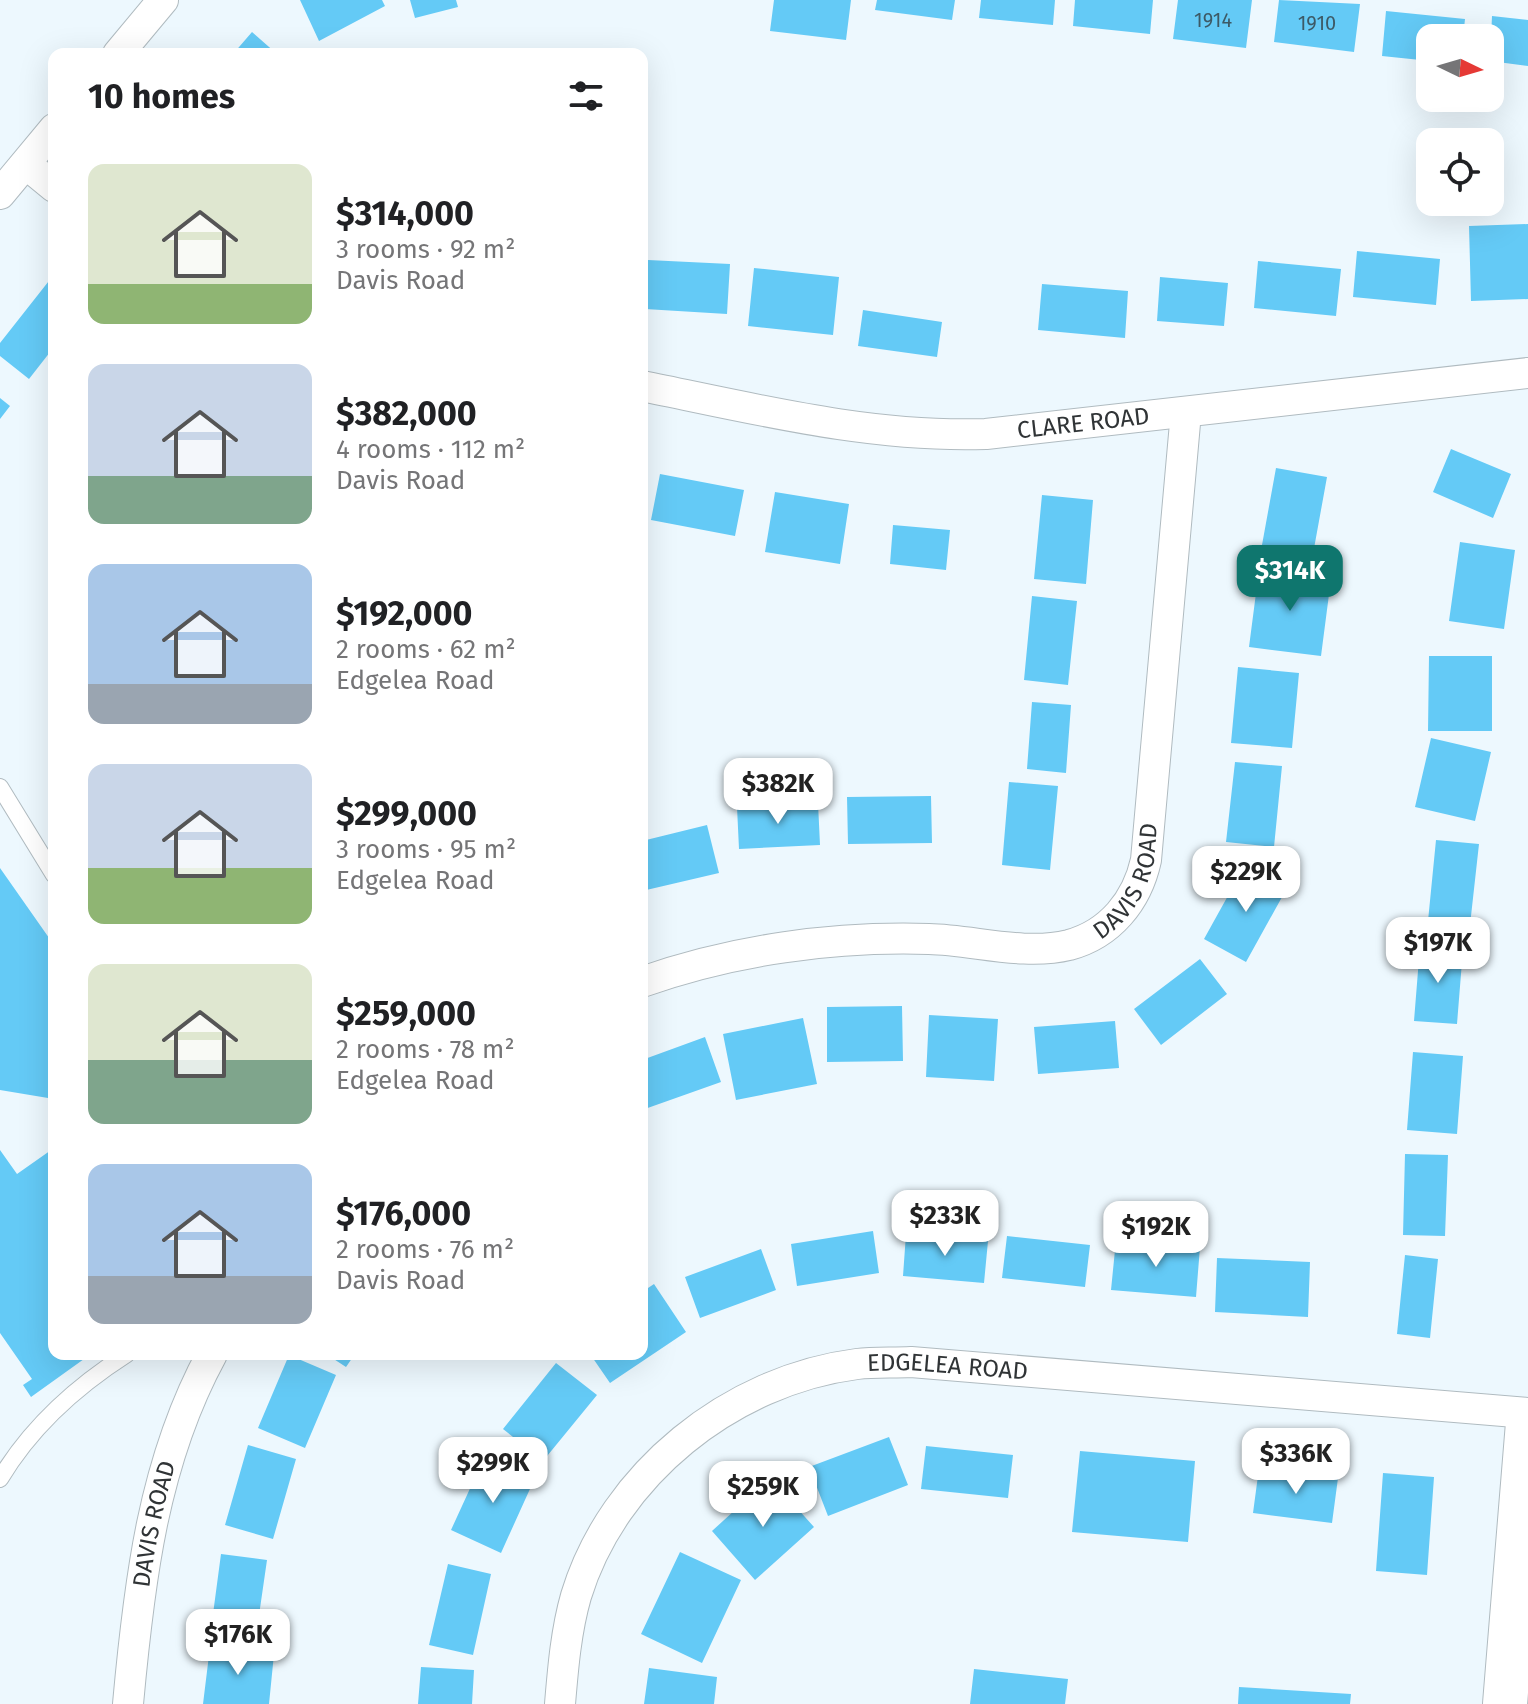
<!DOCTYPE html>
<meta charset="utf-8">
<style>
:root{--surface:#fff;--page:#f6f6f6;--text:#202124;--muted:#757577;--accent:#0f766e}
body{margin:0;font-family:"Fira Sans",sans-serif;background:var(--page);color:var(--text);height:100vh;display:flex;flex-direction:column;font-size:30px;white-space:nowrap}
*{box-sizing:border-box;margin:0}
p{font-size:26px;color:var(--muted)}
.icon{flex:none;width:44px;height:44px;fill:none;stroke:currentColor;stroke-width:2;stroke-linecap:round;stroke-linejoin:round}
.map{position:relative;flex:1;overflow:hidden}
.sheet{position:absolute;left:48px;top:48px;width:600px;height:1312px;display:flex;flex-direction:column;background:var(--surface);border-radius:16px;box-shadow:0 8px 32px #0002}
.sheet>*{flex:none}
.needle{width:52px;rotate:95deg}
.fabs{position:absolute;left:1416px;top:24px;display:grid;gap:16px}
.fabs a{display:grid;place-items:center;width:88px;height:88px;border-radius:16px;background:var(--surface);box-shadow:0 8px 32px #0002;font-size:40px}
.price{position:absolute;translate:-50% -68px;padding:0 18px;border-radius:16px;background:#fff;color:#222;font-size:26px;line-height:52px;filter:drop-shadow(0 2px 4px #0008)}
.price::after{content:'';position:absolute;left:50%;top:48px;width:24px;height:18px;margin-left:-12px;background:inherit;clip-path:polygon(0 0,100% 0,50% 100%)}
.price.active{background:var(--accent);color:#fff}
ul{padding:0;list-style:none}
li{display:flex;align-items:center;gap:24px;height:200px;padding:0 40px}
li span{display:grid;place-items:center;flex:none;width:224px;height:160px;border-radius:16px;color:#555}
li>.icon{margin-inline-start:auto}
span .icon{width:96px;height:96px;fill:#fffc;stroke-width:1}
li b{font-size:34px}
h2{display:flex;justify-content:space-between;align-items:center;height:96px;padding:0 40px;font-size:34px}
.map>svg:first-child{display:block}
.building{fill:#64caf6}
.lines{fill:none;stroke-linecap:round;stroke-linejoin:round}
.lane-casing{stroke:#b0bbc0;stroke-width:18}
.street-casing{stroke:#b0bbc0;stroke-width:32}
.secondary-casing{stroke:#b0bbc0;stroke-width:46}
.lane{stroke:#fff;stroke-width:16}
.street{stroke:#fff;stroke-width:30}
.secondary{stroke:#fff;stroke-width:44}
.labels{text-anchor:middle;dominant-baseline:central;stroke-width:8;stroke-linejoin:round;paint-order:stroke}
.number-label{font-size:20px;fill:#3d5a66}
.street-label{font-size:24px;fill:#303436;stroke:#fff}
</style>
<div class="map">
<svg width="1528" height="1704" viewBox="0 0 1528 1704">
<rect width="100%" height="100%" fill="#edf8fe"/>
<!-- building -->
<path class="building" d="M300 0H382L385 6 319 41Z
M410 0H456L458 7 415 18Z
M774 0H851L846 40 770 31Z
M877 0H955L952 20 875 10Z
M981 0H1055L1053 25 979 18Z
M1075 0H1153L1150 34 1073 26Z
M1178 0H1252L1246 48 1173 39Z
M1279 0 1360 4 1354 52 1274 42Z
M1386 11 1465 19 1463 38H1430V61L1382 56Z
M1492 16 1528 20V66L1490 61Z
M252 32 277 54H233Z
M1528 224V299L1471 301 1469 226Z
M1357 251 1440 259 1436 305 1353 297Z
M648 260 730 264 727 314 645 309Z
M1258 261 1341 269 1336 316 1254 308Z
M754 268 839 277 833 335 748 326Z
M52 277 54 347 29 379 0 356V343Z
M1160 277 1228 283 1224 326 1157 321Z
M1042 284 1128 291 1125 338 1038 330Z
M863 310 942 322 937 357 858 346Z
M0 398 10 406 0 419Z
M1451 449 1511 474 1493 518 1433 492Z
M1276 468 1327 477 1313 554 1262 545Z
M660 474 744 490 735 536 651 520Z
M775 492 849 504 840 564 765 552Z
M1042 495 1093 500 1086 584 1034 579Z
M893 525 950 530 946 570 890 564Z
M1460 542 1515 550 1504 629 1449 621Z
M1259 570 1331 579 1321 656 1249 647Z
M1032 596 1077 601 1068 685 1024 680Z
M1429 656H1492V731H1428Z
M1238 667 1299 673 1292 748 1231 743Z
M1032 702 1071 705 1066 773 1027 769Z
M1431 738 1491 752 1475 821 1415 807Z
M1235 762 1282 766 1274 847 1226 842Z
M1009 782 1058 786 1050 870 1002 865Z
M931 796 932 843 848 844 847 797Z
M818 803 820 845 739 849 737 807Z
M707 825 719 873 642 891V841Z
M1436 840 1479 844 1470 925 1428 921Z
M1245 865 1287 888 1246 962 1204 939Z
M0 868 54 945V1099L0 1090Z
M1420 946 1463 949 1457 1024 1414 1021Z
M1200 959 1227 994 1161 1045 1134 1009Z
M902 1006 903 1061 827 1062V1007Z
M929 1015 998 1019 994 1081 926 1077Z
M803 1018 817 1084 736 1100 723 1034Z
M1115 1021 1119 1068 1038 1074 1034 1027Z
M705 1037 721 1082 642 1110V1060Z
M1413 1052 1463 1056 1457 1134 1407 1130Z
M54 1148V1354H91L31 1397 23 1385 32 1379 0 1333V1150L17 1174Z
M1405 1154 1448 1155 1445 1236 1403 1235Z
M873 1231 879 1273 797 1286 791 1244Z
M906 1234 988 1241 984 1283 903 1276Z
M1007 1236 1090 1245 1085 1287 1002 1278Z
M1116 1240 1200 1247 1196 1297 1111 1290Z
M761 1249 776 1290 700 1318 685 1277Z
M1405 1255 1438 1259 1430 1338 1397 1334Z
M1217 1258 1310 1262 1308 1317 1215 1312Z
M654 1284 686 1332 610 1383 590 1354H642V1292Z
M326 1354H355L346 1367Z
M289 1355 336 1375 305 1448 258 1428Z
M556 1363 597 1395 543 1461 503 1429Z
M889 1437 908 1485 828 1516 809 1467Z
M248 1445 296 1459 273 1539 225 1525Z
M926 1446 1013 1455 1008 1498 921 1489Z
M1080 1451 1195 1461 1188 1542 1072 1532Z
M484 1458 534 1480 501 1553 451 1530Z
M1259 1468 1338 1478 1332 1523 1253 1513Z
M1383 1473 1434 1477 1427 1575 1376 1571Z
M770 1478 814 1527 755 1580 712 1531Z
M680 1552 741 1580 702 1663 641 1634Z
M221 1554 267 1560 256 1636 211 1629Z
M448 1564 491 1574 473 1655 429 1645Z
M210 1647 274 1654 269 1704H203Z
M421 1667 474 1670 472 1704H418Z
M649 1668 717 1677 714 1704H644Z
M974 1669 1068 1679 1065 1704H970Z
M1239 1687 1351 1694 1350 1704H1238Z"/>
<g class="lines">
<defs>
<path id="lane" d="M0 787 54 875
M0 1479C31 1427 77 1386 127 1354"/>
<g id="street">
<path d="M118 54 163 0"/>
<path d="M26 164 54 187"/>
<path d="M0 194 54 129"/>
<path id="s1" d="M642 386C756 409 870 438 986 434L1528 373"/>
<path id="s2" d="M642 982C733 950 833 936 929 939 974 940 1024 956 1069 945 1110 934 1137 901 1146 860L1186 412"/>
<path id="s3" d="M128 1704C139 1583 153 1462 212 1354"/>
<path id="s4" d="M560 1704C563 1668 566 1631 576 1596 613 1474 731 1380 857 1364 874 1362 893 1363 911 1362L1528 1413"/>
</g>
<path id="secondary" d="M1505 1704 1528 1423"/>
</defs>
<!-- lane casing -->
<use href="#lane" class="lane-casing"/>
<!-- street casing -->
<use href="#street" class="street-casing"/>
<!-- secondary casing -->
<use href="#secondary" class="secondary-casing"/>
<!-- lane -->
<use href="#lane" class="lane"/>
<!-- street -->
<use href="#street" class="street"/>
<!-- secondary -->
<use href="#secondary" class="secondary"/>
</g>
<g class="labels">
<!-- number labels -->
<g class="number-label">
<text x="1213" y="20">1914</text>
<text x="1317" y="23">1910</text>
</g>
<!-- street labels -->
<g class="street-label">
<text stroke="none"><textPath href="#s1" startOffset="446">CLARE ROAD</textPath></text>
<text stroke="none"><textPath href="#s2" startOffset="526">DAVIS ROAD</textPath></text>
<text stroke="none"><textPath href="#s4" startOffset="584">EDGELEA ROAD</textPath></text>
<text stroke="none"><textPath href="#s3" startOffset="182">DAVIS ROAD</textPath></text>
</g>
</g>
</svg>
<div class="fabs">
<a><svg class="needle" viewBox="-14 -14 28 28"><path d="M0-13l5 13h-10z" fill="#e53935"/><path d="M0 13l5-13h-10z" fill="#757577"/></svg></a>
<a><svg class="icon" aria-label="locate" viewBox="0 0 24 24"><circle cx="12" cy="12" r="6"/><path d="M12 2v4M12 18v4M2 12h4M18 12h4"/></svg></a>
</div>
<b class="price active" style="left:1290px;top:613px">$314K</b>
<b class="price" style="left:778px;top:826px">$382K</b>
<b class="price" style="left:1246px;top:914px">$229K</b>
<b class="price" style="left:1438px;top:985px">$197K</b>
<b class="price" style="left:945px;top:1258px">$233K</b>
<b class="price" style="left:1156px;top:1269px">$192K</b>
<b class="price" style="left:1296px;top:1496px">$336K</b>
<b class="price" style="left:493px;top:1505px">$299K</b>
<b class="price" style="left:763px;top:1529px">$259K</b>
<b class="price" style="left:238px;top:1677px">$176K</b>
<section class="sheet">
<h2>10 homes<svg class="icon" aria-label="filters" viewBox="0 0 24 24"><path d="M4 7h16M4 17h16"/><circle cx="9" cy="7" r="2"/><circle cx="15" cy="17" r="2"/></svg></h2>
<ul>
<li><span style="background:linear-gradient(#dfe7d0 75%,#8fb573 0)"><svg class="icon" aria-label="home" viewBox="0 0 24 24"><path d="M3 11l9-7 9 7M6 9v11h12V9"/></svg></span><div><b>$314,000</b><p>3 rooms · 92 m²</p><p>Davis Road</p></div></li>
<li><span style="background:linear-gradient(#c9d6e8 70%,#7fa58c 0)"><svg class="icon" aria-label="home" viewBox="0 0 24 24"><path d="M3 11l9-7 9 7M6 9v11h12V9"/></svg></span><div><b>$382,000</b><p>4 rooms · 112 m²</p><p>Davis Road</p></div></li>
<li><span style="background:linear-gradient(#a9c7e8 75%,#9aa5b1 0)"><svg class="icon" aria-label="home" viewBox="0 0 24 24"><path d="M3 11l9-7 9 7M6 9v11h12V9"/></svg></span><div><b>$192,000</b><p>2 rooms · 62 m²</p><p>Edgelea Road</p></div></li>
<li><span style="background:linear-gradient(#c9d6e8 65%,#8fb573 0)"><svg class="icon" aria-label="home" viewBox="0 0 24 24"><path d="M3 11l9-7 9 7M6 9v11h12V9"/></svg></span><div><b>$299,000</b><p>3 rooms · 95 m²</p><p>Edgelea Road</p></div></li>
<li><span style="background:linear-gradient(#dfe7d0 60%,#7fa58c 0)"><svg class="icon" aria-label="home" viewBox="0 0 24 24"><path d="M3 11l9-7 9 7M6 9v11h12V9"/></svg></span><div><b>$259,000</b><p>2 rooms · 78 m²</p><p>Edgelea Road</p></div></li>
<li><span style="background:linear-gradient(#a9c7e8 70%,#9aa5b1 0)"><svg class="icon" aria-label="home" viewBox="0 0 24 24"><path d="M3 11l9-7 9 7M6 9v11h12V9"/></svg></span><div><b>$176,000</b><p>2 rooms · 76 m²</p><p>Davis Road</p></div></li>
</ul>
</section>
</div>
